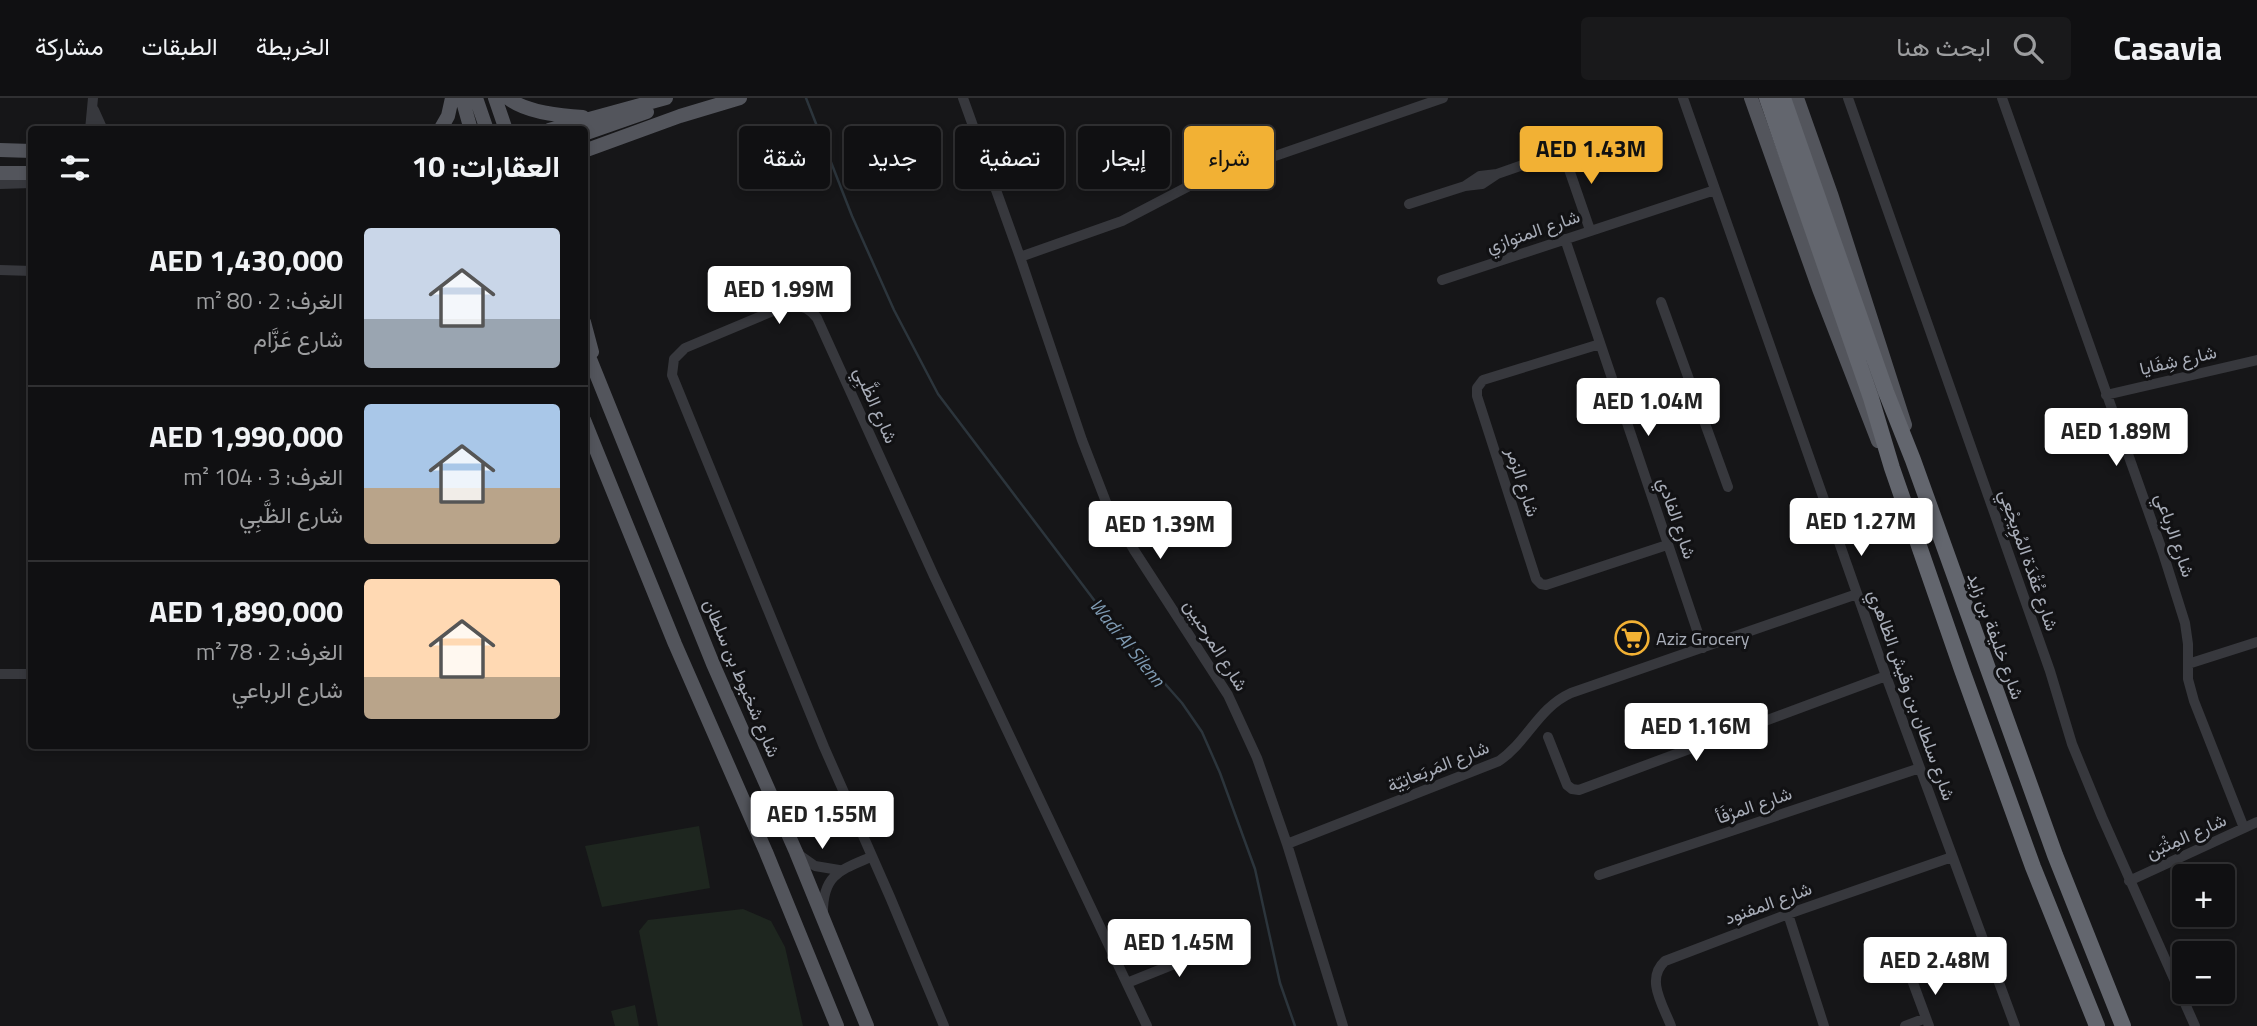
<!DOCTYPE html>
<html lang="ar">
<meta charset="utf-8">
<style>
:root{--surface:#101012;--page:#19191b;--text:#f1f3f6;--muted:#9c9d9f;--line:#303032;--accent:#f2b134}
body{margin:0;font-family:"Titillium Web",Vazirmatn,sans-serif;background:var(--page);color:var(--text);direction:rtl;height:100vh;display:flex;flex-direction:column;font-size:26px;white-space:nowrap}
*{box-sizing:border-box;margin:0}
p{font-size:23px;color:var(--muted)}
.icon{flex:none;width:38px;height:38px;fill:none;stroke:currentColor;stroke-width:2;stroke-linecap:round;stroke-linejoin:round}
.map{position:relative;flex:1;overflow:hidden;direction:ltr}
.sheet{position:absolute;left:28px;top:28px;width:560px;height:623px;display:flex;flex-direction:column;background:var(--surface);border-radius:7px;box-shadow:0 4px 10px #0003,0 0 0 2px var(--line);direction:rtl}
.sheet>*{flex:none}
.guide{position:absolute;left:609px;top:28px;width:665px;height:63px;direction:rtl;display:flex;gap:14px}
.tools{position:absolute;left:2172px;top:766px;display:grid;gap:14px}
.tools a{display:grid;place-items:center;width:63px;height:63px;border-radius:7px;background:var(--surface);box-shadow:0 4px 10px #0003,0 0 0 2px var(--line);font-size:35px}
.price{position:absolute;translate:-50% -60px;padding:0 16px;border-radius:7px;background:#fff;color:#222;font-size:23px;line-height:46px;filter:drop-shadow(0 2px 4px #0008)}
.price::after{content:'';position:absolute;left:50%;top:42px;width:21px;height:16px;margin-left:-10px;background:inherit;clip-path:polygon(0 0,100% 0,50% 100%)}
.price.active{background:var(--accent);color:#111}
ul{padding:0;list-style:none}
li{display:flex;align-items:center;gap:21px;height:175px;padding:0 28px}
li+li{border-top:2px solid var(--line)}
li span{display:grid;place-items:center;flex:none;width:196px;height:140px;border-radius:7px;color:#555}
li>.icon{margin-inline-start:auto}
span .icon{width:84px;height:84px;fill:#fffc;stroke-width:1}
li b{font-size:30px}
h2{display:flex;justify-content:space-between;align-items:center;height:84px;padding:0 28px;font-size:30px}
.tag{padding:0 24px;border-radius:7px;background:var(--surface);box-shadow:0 4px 10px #0003,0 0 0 2px var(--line);font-size:24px;line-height:63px}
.tag.active{background:var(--accent);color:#111}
header{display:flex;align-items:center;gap:42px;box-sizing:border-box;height:98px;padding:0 35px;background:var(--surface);border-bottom:2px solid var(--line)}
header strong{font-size:33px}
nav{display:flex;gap:38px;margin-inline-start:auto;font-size:24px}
.search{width:490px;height:63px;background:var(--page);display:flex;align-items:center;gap:18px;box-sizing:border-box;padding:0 24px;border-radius:7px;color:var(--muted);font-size:26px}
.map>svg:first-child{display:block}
.green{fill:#1e261f}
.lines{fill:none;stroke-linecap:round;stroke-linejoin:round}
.stream{stroke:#2c353c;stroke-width:2.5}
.minor{stroke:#37383d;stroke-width:10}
.major{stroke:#53555c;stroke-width:14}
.highway{stroke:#63666e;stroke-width:16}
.labels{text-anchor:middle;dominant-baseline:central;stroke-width:6;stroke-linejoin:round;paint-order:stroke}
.street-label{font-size:18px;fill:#a8adb8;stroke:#111113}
.poi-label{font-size:18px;fill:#a8adb8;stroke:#111113;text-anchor:start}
.water-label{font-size:19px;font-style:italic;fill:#7f9bb3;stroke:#111113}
</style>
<header>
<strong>Casavia</strong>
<div class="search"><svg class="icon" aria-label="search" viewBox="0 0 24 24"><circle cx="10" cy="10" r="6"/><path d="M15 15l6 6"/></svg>ابحث هنا</div>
<nav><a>الخريطة</a><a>الطبقات</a><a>مشاركة</a></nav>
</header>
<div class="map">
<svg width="2257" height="928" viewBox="0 0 2257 928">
<rect width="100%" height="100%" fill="#161618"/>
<!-- green -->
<path class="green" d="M699 728 710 790 602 809 585 748Z
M743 811 771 823 785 849 803 928H658L639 833 648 822Z
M635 907 639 928H615L611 913Z"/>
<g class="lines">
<!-- stream -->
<path class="stream" d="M806 0 852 118 894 212 938 296 1113 527 1182 605 1202 634 1220 675 1255 771 1280 885 1295 928"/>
<!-- minor -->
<path class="minor" d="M963 0 1020 159 1082 342 1106 404 1134 452 1228 597 1257 660 1287 746 1343 928
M1683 0 1886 578 2015 928
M1848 0 2050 573 2072 646 2102 719 2195 928
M2002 0 2163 455 2185 525 2188 546V581L2194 603 2244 730
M94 12 103 32
M90 32 93 0
M1563 54 1590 132
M0 86 32 85
M1465 88 1480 78 1497 76 1603 39
M1409 106 1465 88 1482 86 1497 76
M1565 141 1703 550
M1020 159 1122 123 1191 87 1443 0
M0 172 32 173
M1442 182 1715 92
M1661 204 1728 389
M1600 246 1483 282 1477 290V298L1536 481 1541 486 1546 487 1667 447
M2106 297 2257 262
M1621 309 1691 287
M2188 566 2257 544
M0 576H32
M1548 639 1567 687 1572 691 1579 692 1886 578
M1287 746 1499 663C1528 643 1538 610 1571 595L1857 496
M798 756 815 768 839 772
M1599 777 1920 670
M2129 783 2257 724
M823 814C823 776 841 772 871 759
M1788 816 1824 928
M1912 882 1929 928
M1127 885 1219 848
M944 928 890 799 824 649 672 277 674 261 685 250 785 208C799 205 809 209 817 220L934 478 1147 928
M1671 928C1663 907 1645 881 1665 863L1788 816 1952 759
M1905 928 1926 920"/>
<!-- major -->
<path class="major" d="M462 0 471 32
M476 0 487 32
M495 0 506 32
M508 0C525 14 562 18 583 19
M1751 0 1819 191 1878 343
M1797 0 1831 96 1905 327
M440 32 448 18 452 0
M549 32 666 0
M584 36 647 14
M0 52 32 53
M584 53 680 18 740 0
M0 75H32
M584 224 592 254
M584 246 713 566 796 754 867 928
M584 322 675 546 766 754 837 928"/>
<!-- highway -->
<path class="highway" d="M1767 0 1871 300 1892 370 1962 572 2033 769 2097 928
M1783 0 1886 294 1913 362 2055 757 2123 928"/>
</g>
<!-- icons -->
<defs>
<symbol id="supermarket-ring" viewBox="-11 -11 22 22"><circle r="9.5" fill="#111113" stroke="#f2b134" stroke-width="1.5"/><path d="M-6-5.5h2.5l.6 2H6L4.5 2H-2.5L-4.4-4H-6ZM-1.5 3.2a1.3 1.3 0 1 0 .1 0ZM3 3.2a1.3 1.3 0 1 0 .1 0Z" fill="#f2b134"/></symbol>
</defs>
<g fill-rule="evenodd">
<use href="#supermarket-ring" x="1613" y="521" width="38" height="38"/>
</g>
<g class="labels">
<!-- street labels -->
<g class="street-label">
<text transform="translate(1533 133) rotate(-19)">شارع المتوازي</text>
<text transform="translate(2178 262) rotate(-13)">شارع شِفَايا</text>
<text transform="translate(876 307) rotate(66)">شارع الظَّبِي</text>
<text transform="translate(1523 384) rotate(72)">شارع الزمر</text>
<text transform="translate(1677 420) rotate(71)">شارع الفادي</text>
<text transform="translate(2175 437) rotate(71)">شارع الرباعي</text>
<text transform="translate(2029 462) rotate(71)">شارع عُقْدَة المُوِيجْعِي</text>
<text transform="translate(1996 538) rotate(70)">شارع خليفة بن زايد</text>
<text transform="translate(1216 547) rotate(58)">شارع المرحبين</text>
<text transform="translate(742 580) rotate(67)">شارع شخبوط بن سلطان</text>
<text transform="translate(1912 597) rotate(70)">شارع سلطان بن وقيش الظاهري</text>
<text transform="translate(1438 668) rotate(-22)">شارع المَربَعانِيّة</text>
<text transform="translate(1754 707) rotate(-19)">شارع المرْفَأ</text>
<text transform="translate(2186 738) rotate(-24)">شارع المِثْبَن</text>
<text transform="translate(1768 805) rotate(-20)">شارع المفنود</text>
</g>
<!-- poi labels -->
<g class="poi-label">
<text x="1656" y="540">Aziz Grocery</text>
</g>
<!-- water labels -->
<g class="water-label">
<text transform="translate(1128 544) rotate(51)">Wadi Al Silenn</text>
</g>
</g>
</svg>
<div class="tools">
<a>+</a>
<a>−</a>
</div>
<b class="price active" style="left:1591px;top:88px">AED 1.43M</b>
<b class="price" style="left:779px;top:228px">AED 1.99M</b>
<b class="price" style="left:1648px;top:340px">AED 1.04M</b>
<b class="price" style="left:2116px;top:370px">AED 1.89M</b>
<b class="price" style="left:1861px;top:460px">AED 1.27M</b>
<b class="price" style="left:1160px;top:463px">AED 1.39M</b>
<b class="price" style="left:1696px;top:665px">AED 1.16M</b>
<b class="price" style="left:822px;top:753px">AED 1.55M</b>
<b class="price" style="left:1179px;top:881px">AED 1.45M</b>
<b class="price" style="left:1935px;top:899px">AED 2.48M</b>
<div class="guide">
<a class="tag active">شراء</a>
<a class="tag">إيجار</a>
<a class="tag">تصفية</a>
<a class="tag">جديد</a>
<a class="tag">شقة</a>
</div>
<section class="sheet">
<h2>العقارات: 10<svg class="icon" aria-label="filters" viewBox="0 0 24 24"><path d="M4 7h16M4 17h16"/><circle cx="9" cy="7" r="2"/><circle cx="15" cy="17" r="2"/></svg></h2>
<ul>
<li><span style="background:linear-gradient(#c9d6e8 65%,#9aa5b1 0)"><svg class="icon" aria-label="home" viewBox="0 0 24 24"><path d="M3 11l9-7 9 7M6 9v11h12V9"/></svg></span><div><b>AED 1,430,000</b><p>الغرف: 2 · 80 m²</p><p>شارع عَزَّام</p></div></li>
<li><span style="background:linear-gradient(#a9c7e8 60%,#b9a48a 0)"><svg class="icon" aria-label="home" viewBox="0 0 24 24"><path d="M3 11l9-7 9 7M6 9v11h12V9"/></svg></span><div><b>AED 1,990,000</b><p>الغرف: 3 · 104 m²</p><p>شارع الظَّبِي</p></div></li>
<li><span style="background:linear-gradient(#ffd9b3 70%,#b9a48a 0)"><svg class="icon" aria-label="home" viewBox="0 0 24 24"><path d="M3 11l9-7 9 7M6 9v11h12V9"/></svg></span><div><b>AED 1,890,000</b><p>الغرف: 2 · 78 m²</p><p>شارع الرباعي</p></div></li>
</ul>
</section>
</div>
